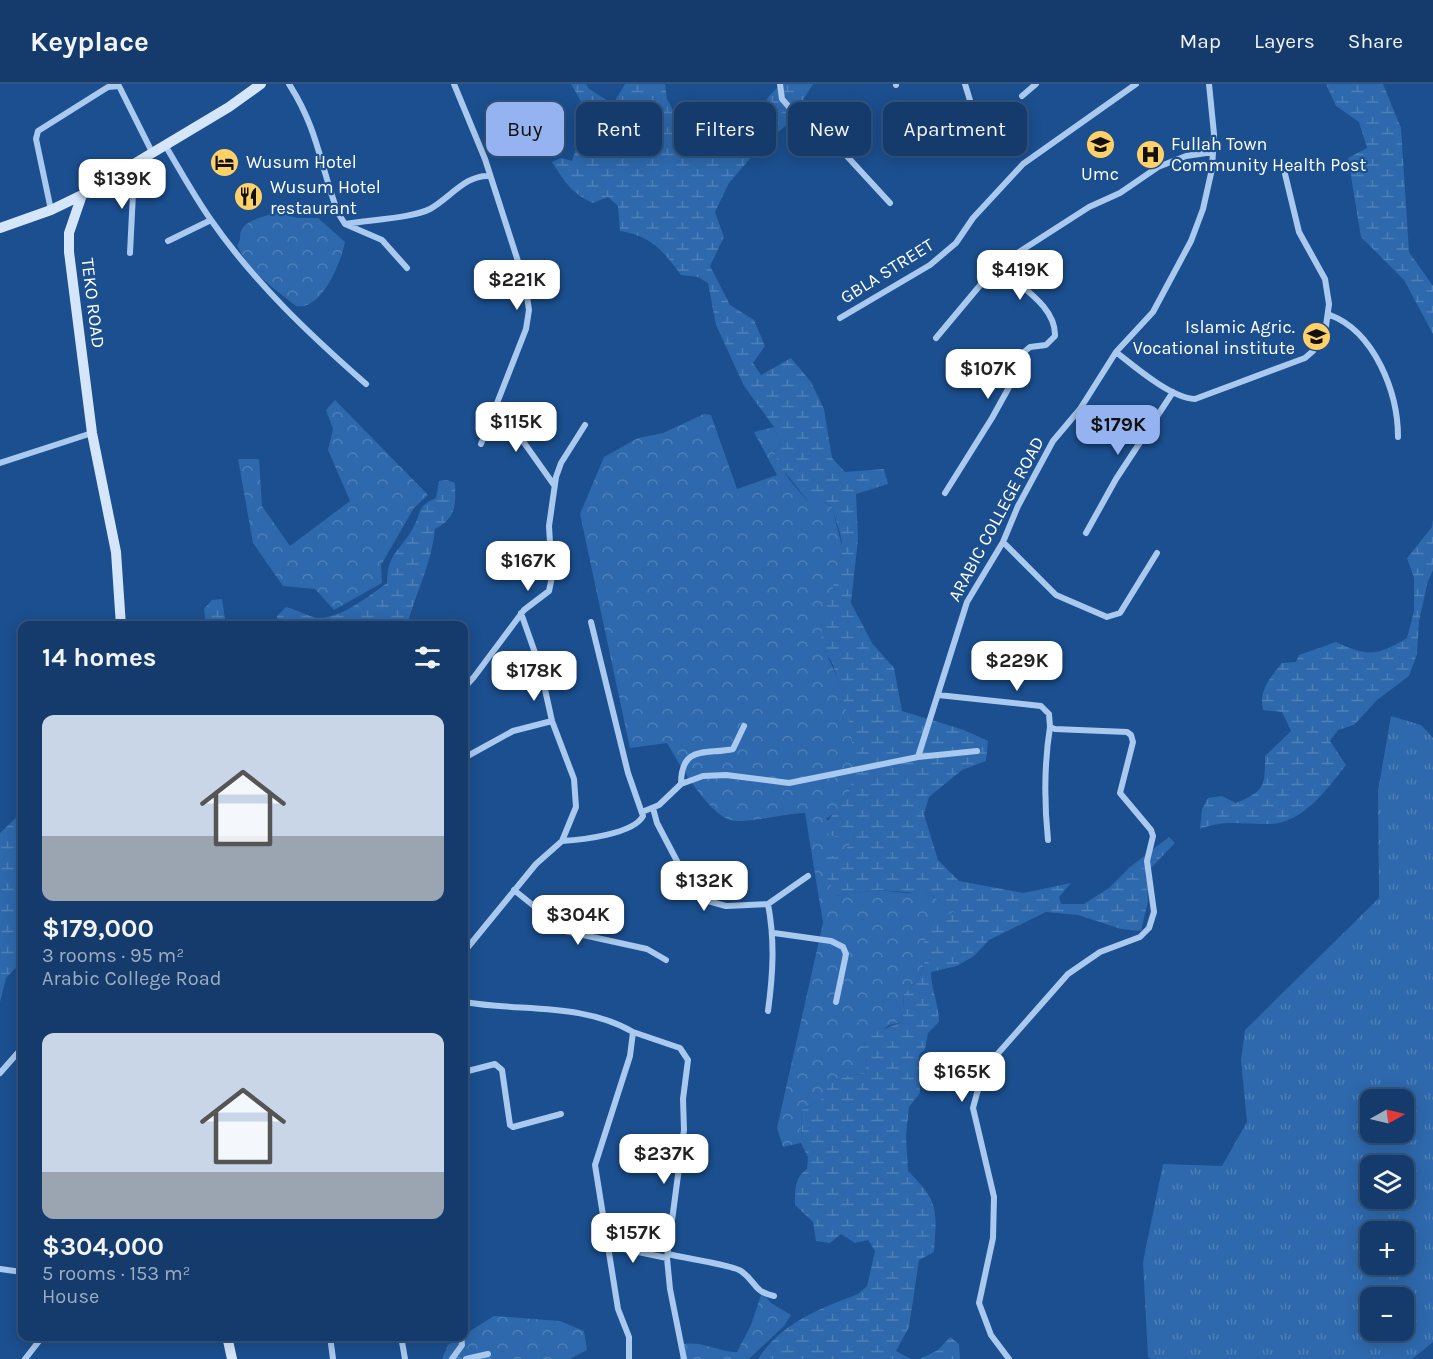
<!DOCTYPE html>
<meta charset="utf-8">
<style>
:root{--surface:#143b6b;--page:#214673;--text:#f1f3f6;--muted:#9dadc1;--line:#33557e;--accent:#95b2f1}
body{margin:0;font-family:Karla,sans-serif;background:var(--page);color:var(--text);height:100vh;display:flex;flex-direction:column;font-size:22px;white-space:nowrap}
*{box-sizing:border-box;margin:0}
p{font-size:20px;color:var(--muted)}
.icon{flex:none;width:33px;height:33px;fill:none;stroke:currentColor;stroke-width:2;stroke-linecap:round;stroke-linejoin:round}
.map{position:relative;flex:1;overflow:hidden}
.details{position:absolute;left:18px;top:537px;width:450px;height:720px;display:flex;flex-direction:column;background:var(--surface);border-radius:12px;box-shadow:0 3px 15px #0003,0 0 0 2px var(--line)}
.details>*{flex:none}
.guide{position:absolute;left:486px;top:18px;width:570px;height:54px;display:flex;gap:12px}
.needle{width:39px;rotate:82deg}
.controls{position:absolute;left:1360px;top:1005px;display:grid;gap:12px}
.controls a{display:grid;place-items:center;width:54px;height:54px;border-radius:12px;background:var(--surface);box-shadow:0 3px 15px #0003,0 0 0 2px var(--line);font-size:30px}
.price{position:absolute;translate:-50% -51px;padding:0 14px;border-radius:12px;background:#fff;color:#222;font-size:20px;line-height:39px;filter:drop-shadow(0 2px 3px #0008)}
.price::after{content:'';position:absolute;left:50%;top:36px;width:18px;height:14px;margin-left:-9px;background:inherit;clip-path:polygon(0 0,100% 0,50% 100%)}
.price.selected{background:var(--accent);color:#111}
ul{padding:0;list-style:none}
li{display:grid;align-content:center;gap:12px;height:318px;padding:0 24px}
li span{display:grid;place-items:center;height:186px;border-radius:12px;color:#555}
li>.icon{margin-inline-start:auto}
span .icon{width:108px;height:108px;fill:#fffc;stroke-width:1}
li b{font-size:26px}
h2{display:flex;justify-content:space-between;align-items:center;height:72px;padding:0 24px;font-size:26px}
.tag{padding:0 21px;border-radius:12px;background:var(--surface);box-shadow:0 3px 15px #0003,0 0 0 2px var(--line);font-size:21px;line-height:54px}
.tag.selected{background:var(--accent);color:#111}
header{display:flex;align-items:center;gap:36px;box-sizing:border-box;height:84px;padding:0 30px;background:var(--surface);border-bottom:2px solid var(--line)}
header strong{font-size:28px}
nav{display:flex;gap:33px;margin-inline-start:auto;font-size:21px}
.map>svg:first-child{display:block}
.grass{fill:url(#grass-tufts);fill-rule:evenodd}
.forest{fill:url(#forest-crowns)}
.wetland{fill:url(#wetland-marsh)}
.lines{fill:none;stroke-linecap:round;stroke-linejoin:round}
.street{stroke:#a9c9ee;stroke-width:6}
.secondary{stroke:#d6e6fa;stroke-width:10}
.labels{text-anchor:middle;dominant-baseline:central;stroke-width:4.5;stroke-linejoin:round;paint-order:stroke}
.poi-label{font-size:18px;fill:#fff;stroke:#1b4f8f;text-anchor:start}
.street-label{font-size:18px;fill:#fff;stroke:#1b4f8f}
</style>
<header>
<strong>Keyplace</strong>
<nav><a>Map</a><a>Layers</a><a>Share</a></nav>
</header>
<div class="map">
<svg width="1433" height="1275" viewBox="0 0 1433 1275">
<defs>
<pattern id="grass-tufts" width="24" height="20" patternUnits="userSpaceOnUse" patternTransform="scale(1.5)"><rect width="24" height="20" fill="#2e69ad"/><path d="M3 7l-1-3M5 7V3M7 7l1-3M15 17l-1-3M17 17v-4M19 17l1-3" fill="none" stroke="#4d80b9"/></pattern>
<pattern id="forest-crowns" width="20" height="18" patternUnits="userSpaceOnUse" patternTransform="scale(1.5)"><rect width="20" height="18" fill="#2e69ad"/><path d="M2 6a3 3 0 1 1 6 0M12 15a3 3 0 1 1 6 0" fill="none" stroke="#4d80b9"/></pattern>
<pattern id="wetland-marsh" width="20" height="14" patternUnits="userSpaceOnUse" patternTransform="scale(1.5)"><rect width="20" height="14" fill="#2e69ad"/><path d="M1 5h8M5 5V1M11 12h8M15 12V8" fill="none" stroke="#4d80b9"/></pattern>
</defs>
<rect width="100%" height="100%" fill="#1b4f8f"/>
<!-- grass -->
<path class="grass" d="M1391 632 1421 641 1433 654V1258L1412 1275H1151L1148 1273 1143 1178 1163 1080 1222 1082 1247 1038 1241 976 1245 946 1379 814 1378 707ZM1371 1016H1404V1048H1371ZM1371 1082H1404V1114H1371ZM1371 1148H1404V1180H1371ZM1371 1214H1404V1246H1371Z"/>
<!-- forest -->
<path class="forest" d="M277 128 297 134H318L345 158C341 178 322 227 296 222 276 206 247 186 237 161 242 155 239 152 241 147 246 135 267 132 277 128Z
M335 316 428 411 414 424 381 481 382 499 334 526 315 505 283 502 253 459 238 375H259L262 422 290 462 350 417 328 366 333 345 326 326Z
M704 330 711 331 737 405 777 391 754 348 774 343 781 360 774 367C781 387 794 402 809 418H824L832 423 843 466 837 497 828 523 822 563C844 597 868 683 844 720 840 726 832 731 826 735L853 752 854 756 842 769 836 812 876 806 908 809 925 806 946 822 951 821 957 826 924 858V879L919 895 904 910 902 938 889 941 864 960 867 979 865 990 850 991 831 998 821 1016 802 1026 801 1059 783 1063 777 1044 823 839 805 729C782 730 759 737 736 737 711 737 679 679 667 659L630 664 580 430 604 373 638 354 663 349Z
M762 1208 771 1219 791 1231 784 1242 749 1275H680L684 1260C704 1257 718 1268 737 1268L751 1241Z
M494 1232 560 1237 584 1247 587 1266 570 1275H442L448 1261Z"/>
<!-- wetland -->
<path class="wetland" d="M571 0H586L589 5 613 20 625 0H665L667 15 682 42 697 53 719 56 758 35 768 13 781 0H813L788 40 760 63 729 99 715 128 724 153 710 182 730 221 754 236 765 262 753 279 761 291 791 274 811 298 824 325 832 374 845 388 884 385 888 400 856 410 858 455 851 519 872 559 894 584 902 627 964 646 988 657 986 677 962 686 929 713 924 730 938 776 959 797 1023 809 1071 799 1059 813 1061 820H1084L1109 804 1130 783 1169 753 1175 759 1147 788 1148 817 1141 847 1121 845 1078 831 1046 828 989 856 974 872 957 882 931 888C931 905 939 920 939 938L928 949 925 965 919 971 920 1009 909 1023 906 1052 908 1087C939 1118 937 1125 934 1168L919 1176 909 1243 896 1267 911 1275H758C781 1239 819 1225 858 1210L867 1202 875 1167 868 1156 855 1159 841 1150 830 1159 816 1157 813 1138 795 1121C795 1106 794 1094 807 1085L808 1073 801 1059 802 1026 821 1016 830 998 850 991 865 990 867 979 864 961 871 950 902 938 904 910 919 895 924 879V858L938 836 956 826 951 822H946L925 806 920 809 877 806 836 812 827 794 825 774 842 769 854 756 853 752C842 755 833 754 824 747 828 728 848 723 851 702 858 658 846 623 833 581 831 574 823 569 822 562 818 534 839 496 842 468 844 455 835 436 832 423L824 418H809L779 381 774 367 781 360 774 343 744 302 716 241 708 199 698 193 681 191C662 166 653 153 620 147L618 122 608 113 593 119C571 109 565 98 552 78L561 74 572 77 580 52 583 21Z
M1326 0H1383L1401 44 1409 168 1433 202V250L1404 196 1361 153 1348 74 1367 64 1359 38 1336 22Z
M447 396 455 399C456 422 456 434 435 445 432 478 416 509 407 541H277V532L286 523C295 525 304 530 313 533 336 539 370 511 387 499 387 468 402 466 414 442 422 427 417 422 436 414L439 397Z
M1433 436V486L1428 497 1419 537 1417 570 1409 592 1377 616 1354 641 1338 646 1330 657 1346 681C1327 705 1303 739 1270 740 1243 741 1226 735 1200 745L1202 725 1208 714 1222 712 1236 719C1265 707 1265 702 1265 672L1291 647 1282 628 1263 626C1258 607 1270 594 1282 579L1296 578 1299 571 1336 558C1368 573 1377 572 1407 554L1414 527V494L1407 474 1432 443Z
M222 515 226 541H206L204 525 212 516Z
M22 728V877L6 894 0 918V749Z
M950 1253 959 1260 960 1275H920L938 1266Z"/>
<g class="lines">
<!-- street -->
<path class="street" d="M289 0C318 45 320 81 338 129L345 140 382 156 407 184
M454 0 485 75 525 199 529 226 526 245 481 360
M780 0 782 15 790 24 844 69 890 119
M896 0V1
M965 0 976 36
M1022 12 1036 0
M165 61C180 86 194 112 211 136 254 198 309 250 366 300
M51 126 36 55 38 47 108 3 119 2 152 68
M346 140C367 136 413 134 430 125 450 114 466 90 490 92
M168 157 211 136
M130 169 134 89 131 81
M1330 231C1375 248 1398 309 1398 353
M840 234 930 181 956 159 973 134 1023 80 1136 0
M936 254 982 199 999 182 1019 168 1089 123 1120 109 1158 83 1186 72 1213 68
M1116 268C1135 283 1171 314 1195 315L1305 274 1313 267 1326 242 1329 220 1325 195 1299 148 1285 90
M498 322 554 401
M0 379 92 349
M945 409 992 334 1018 287 1024 268 1030 263 1046 261 1055 252C1056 221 1018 202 999 182
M1086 449 1116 395 1173 308
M1003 458 1056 511 1107 533 1120 529 1157 469
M464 604 474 593 524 526 549 507 552 493 549 442 556 393 561 379 585 341
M938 611 1041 622 1049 630 1050 643 1055 645 1127 648 1131 651 1133 658 1120 709 1151 746 1153 752 1147 777 1154 828 1149 844 1140 853 1100 868 1068 890 994 974 977 1009 973 1024 994 1113 993 1154 979 1219 991 1251 1009 1275
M918 673 967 518 1003 458 1018 422 1053 357 1080 325 1116 268 1153 228 1191 157 1203 125 1212 85 1214 50 1209 0
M464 674 513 647 552 637
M681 700C681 660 707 671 733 665L744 642
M653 724 657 739 689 800 708 817 726 822 768 820 808 792
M642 728 659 721 681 700 703 692 726 691 789 699 918 673 977 667
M1048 756C1044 717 1044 681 1050 643
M562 757C581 756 634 750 643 732L628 689 591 538
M514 806 565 847 647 865 666 876
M774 849 831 857 843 863 846 870 836 918
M464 868 536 780 562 757 576 723 574 695 552 637 540 583 521 529
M464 918C521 928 581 918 633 948L630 972 595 1081 618 1225 629 1253V1275
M768 927C773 890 775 857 768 820
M633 948 680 964 688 976 683 1015 684 1046 667 1174 670 1205 684 1275
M464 988 495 980 502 986 510 1041 513 1043 561 1030
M0 989 22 964
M607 1158 619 1164 667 1174
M668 1170C683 1174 733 1181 741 1187 757 1198 752 1207 774 1212
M0 1185 22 1188
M330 1252 333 1275
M401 1252 405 1275
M25 1275 43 1252
M452 1275 462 1261 461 1252
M466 1275 488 1270"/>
<!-- secondary -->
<path class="secondary" d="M0 144 51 126 82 111
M121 542 116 468 92 349 69 168V149L82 111 229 23 261 0
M227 1252 232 1275"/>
</g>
<!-- icons -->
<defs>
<symbol id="school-disc" viewBox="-11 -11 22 22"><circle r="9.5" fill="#ffd166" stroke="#1b4f8f"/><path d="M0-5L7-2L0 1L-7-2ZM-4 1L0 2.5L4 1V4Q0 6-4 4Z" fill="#111"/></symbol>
<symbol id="hospital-disc" viewBox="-11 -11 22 22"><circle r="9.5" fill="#ffd166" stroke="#1b4f8f"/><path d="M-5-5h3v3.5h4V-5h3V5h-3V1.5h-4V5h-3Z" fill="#111"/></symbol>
<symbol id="hotel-disc" viewBox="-11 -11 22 22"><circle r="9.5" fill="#ffd166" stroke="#1b4f8f"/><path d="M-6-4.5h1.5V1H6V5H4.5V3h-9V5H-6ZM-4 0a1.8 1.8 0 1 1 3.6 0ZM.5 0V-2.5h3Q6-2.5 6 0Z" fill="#111"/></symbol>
<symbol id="restaurant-disc" viewBox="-11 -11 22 22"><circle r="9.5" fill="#ffd166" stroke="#1b4f8f"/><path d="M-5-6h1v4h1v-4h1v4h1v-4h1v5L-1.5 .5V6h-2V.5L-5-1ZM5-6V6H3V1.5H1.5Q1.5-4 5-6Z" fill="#111"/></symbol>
</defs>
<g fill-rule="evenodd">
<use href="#school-disc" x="1084" y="44" width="33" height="33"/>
<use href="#hospital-disc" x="1134" y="54" width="33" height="33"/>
<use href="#hotel-disc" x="208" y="62" width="33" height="33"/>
<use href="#restaurant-disc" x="232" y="96" width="33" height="33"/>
<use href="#school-disc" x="1300" y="236" width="33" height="33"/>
</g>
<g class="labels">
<!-- poi labels -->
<g class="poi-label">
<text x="1171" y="60">Fullah Town<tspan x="1171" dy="21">Community Health Post</tspan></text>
<text x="246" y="78">Wusum Hotel</text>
<text x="1100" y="90" text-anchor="middle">Umc</text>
<text x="270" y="103">Wusum Hotel<tspan x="270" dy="21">restaurant</tspan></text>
<text x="1295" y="243" text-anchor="end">Islamic Agric.<tspan x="1295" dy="21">Vocational institute</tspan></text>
</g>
<!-- street labels -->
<g class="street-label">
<text transform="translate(887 187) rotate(-32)">GBLA STREET</text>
<text transform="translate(93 219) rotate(83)">TEKO ROAD</text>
<text transform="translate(996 435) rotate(-62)">ARABIC COLLEGE ROAD</text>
</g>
</g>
</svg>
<div class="controls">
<a><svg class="needle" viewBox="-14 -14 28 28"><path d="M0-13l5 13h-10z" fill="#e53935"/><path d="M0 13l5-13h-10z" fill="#9dadc1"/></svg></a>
<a><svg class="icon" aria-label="layers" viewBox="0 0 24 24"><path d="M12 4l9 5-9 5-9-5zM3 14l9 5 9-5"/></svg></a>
<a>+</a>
<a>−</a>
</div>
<b class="price" style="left:122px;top:126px">$139K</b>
<b class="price" style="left:1020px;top:217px">$419K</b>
<b class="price" style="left:517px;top:227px">$221K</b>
<b class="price" style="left:988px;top:316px">$107K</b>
<b class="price" style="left:516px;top:369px">$115K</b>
<b class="price selected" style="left:1118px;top:372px">$179K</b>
<b class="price" style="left:528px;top:508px">$167K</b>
<b class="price" style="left:1017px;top:608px">$229K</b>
<b class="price" style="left:534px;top:618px">$178K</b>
<b class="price" style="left:704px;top:828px">$132K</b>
<b class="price" style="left:578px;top:862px">$304K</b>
<b class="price" style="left:962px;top:1019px">$165K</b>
<b class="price" style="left:664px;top:1101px">$237K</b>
<b class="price" style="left:633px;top:1180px">$157K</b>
<div class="guide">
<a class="tag selected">Buy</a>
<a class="tag">Rent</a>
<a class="tag">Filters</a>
<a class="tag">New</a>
<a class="tag">Apartment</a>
</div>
<section class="details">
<h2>14 homes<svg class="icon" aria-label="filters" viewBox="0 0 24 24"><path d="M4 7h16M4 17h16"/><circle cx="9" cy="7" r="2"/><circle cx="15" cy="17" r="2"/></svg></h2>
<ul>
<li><span style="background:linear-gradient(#c9d6e8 65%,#9aa5b1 0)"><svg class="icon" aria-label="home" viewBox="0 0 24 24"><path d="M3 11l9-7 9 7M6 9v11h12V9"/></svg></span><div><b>$179,000</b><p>3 rooms · 95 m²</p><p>Arabic College Road</p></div></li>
<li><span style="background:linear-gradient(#c9d6e8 75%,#9aa5b1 0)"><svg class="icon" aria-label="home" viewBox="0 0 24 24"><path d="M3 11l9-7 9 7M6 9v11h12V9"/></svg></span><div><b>$304,000</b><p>5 rooms · 153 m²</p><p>House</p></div></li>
</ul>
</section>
</div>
